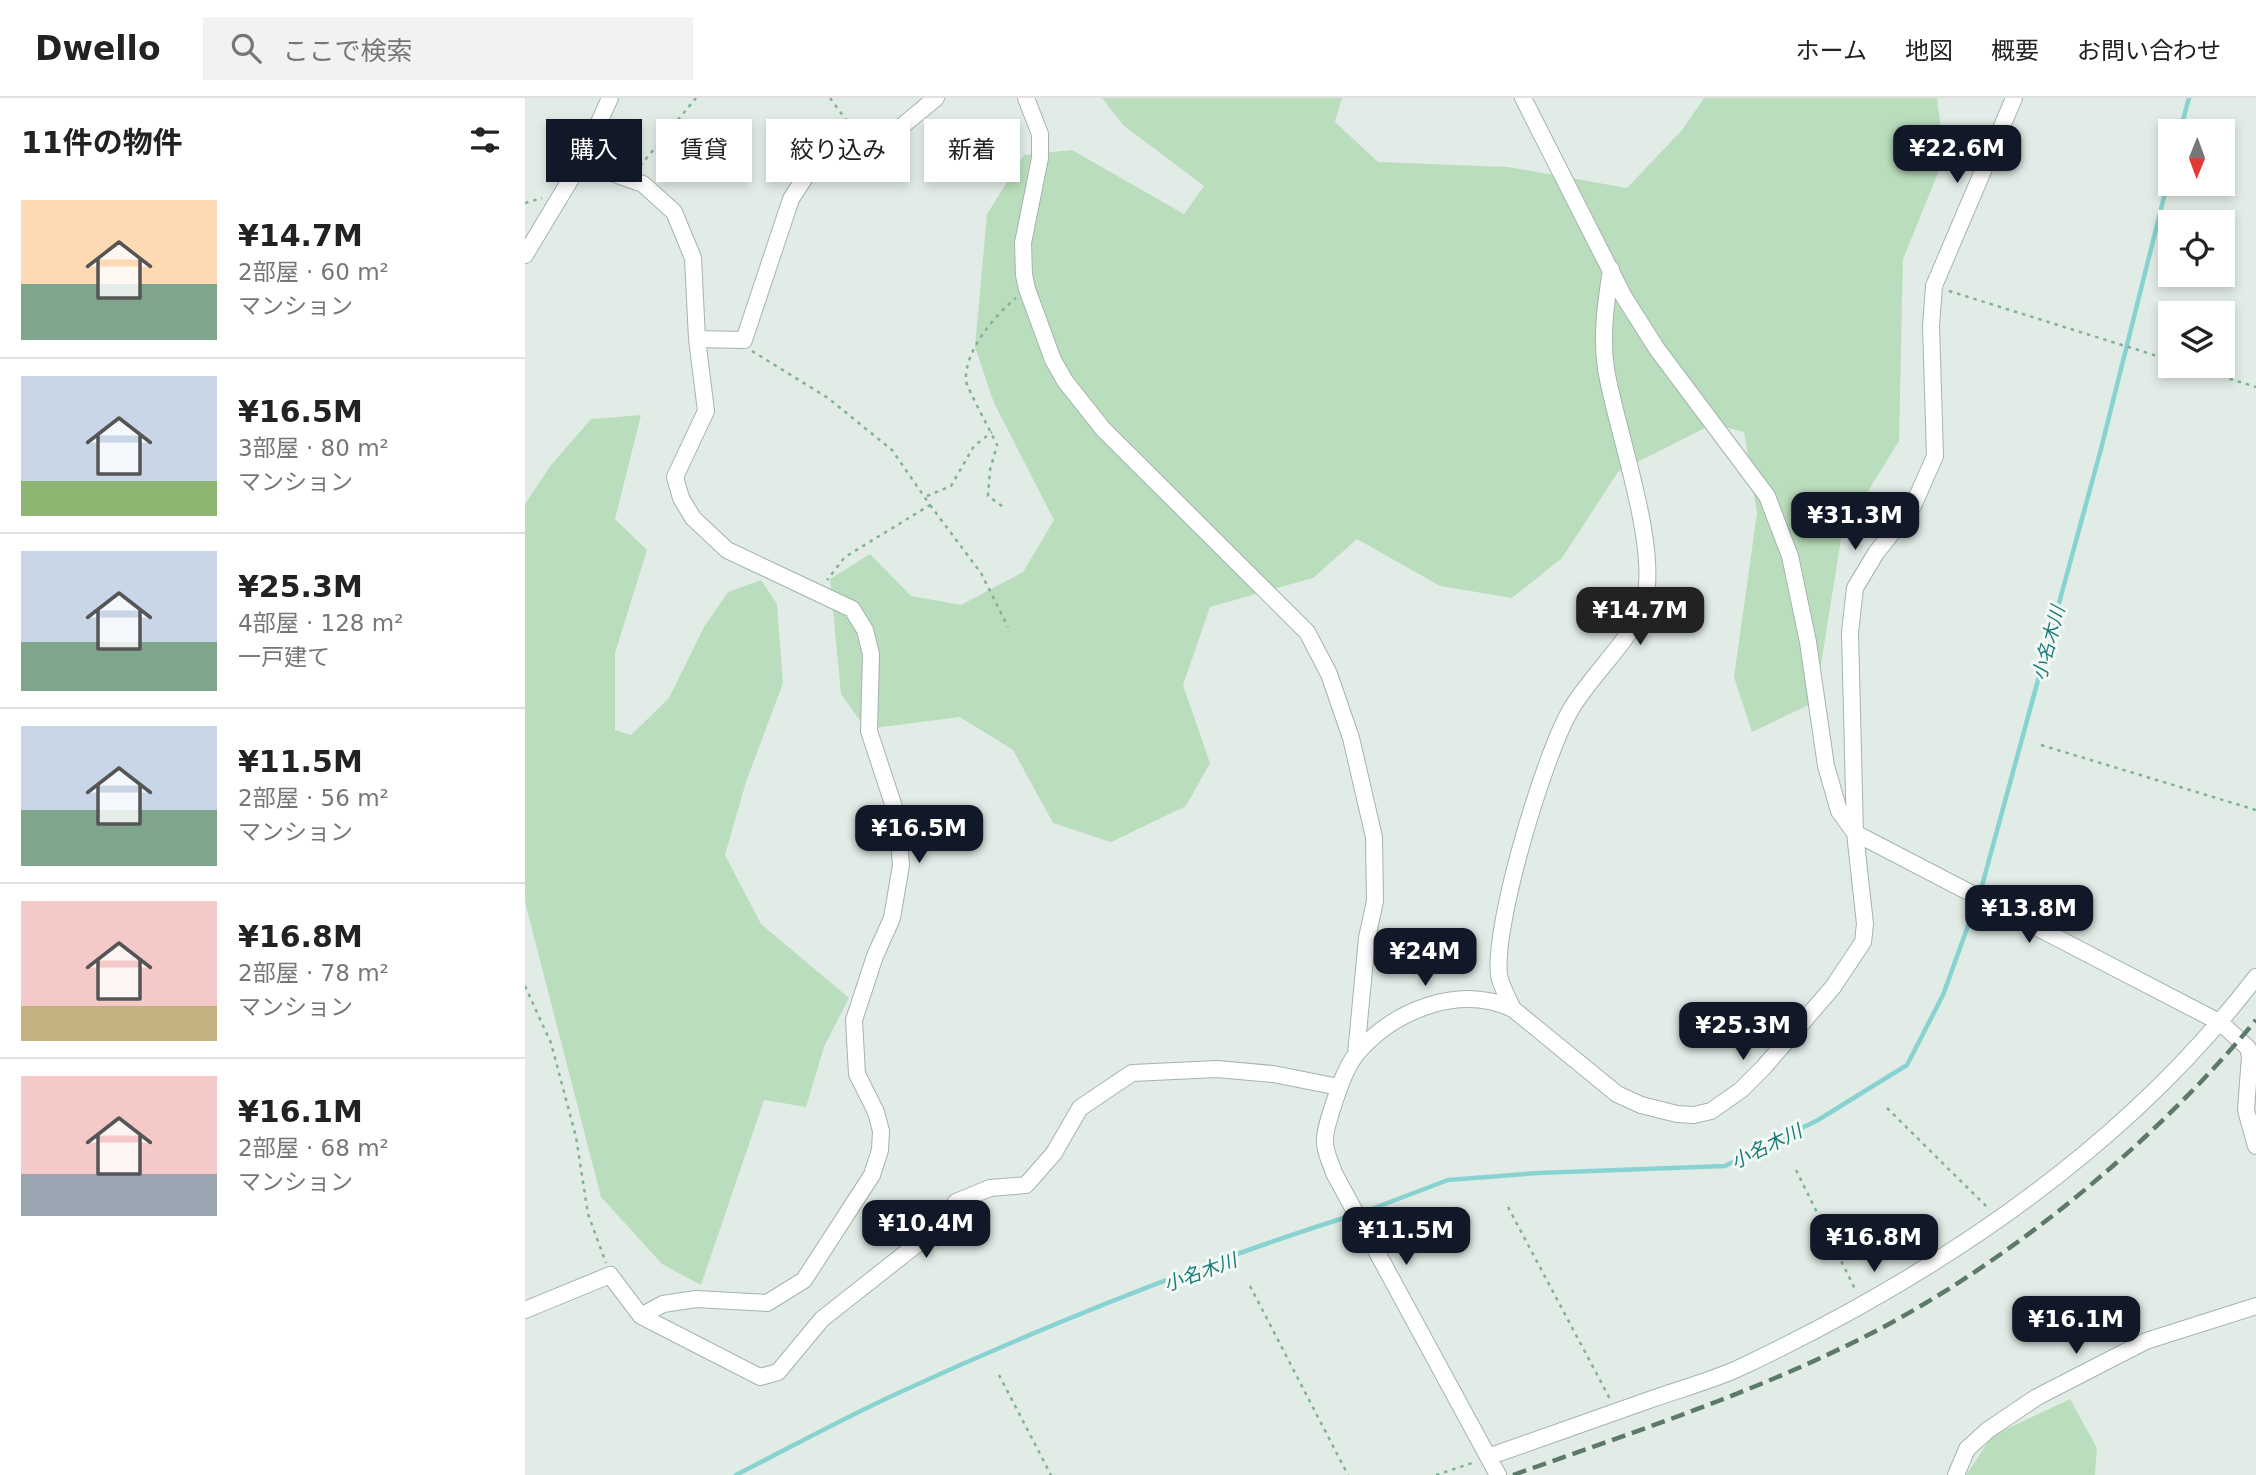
<!DOCTYPE html>
<html lang="ja">
<meta charset="utf-8">
<style>
:root{--surface:#fff;--page:#f2f2f2;--text:#222;--muted:#767676;--line:#e0e0e0;--accent:#111827}
body{margin:0;font-family:"DejaVu Sans","Noto Sans JP",sans-serif;background:var(--page);color:var(--text);height:100vh;display:flex;flex-direction:column;font-size:26px;white-space:nowrap}
*{box-sizing:border-box;margin:0}
p{font-size:23px;color:var(--muted)}
.icon{flex:none;width:38px;height:38px;fill:none;stroke:currentColor;stroke-width:2;stroke-linecap:round;stroke-linejoin:round}
.map{position:relative;flex:1;overflow:hidden}
.details{display:flex;flex-direction:column;background:var(--surface);width:525px}
.details>*{flex:none}
.banner{position:absolute;left:21px;top:21px;width:665px;height:63px;display:flex;gap:14px}
.needle{width:46px;rotate:181deg}
.buttons{position:absolute;left:1633px;top:21px;display:grid;gap:14px}
.buttons a{display:grid;place-items:center;width:77px;height:77px;border-radius:0px;background:var(--surface);box-shadow:0 4px 10px #0003;font-size:35px}
.price{position:absolute;translate:-50% -60px;padding:0 16px;border-radius:14px;background:var(--accent);color:#fff;font-size:23px;line-height:46px;filter:drop-shadow(0 2px 4px #0008)}
.price::after{content:'';position:absolute;left:50%;top:42px;width:21px;height:16px;margin-left:-10px;background:inherit;clip-path:polygon(0 0,100% 0,50% 100%)}
.price.selected{background:#222;color:#fff}
ul{padding:0;list-style:none}
li{display:flex;align-items:center;gap:21px;height:175px;padding:0 21px}
li+li{border-top:2px solid var(--line)}
li span{display:grid;place-items:center;flex:none;width:196px;height:140px;border-radius:0px;color:#555}
li>.icon{margin-inline-start:auto}
span .icon{width:84px;height:84px;fill:#fffc;stroke-width:1}
li b{font-size:30px}
h2{display:flex;justify-content:space-between;align-items:center;height:84px;padding:0 21px;font-size:30px}
.chip{padding:0 24px;border-radius:0px;background:var(--surface);box-shadow:0 4px 10px #0003;font-size:24px;line-height:63px}
.chip.selected{background:var(--accent);color:#fff}
header{display:flex;align-items:center;gap:42px;box-sizing:border-box;height:98px;padding:0 35px;background:var(--surface);border-bottom:2px solid var(--line)}
header strong{font-size:33px}
nav{display:flex;gap:38px;margin-inline-start:auto;font-size:24px}
.search{width:490px;height:63px;background:var(--page);display:flex;align-items:center;gap:18px;box-sizing:border-box;padding:0 24px;border-radius:0px;color:var(--muted);font-size:26px}
main{display:flex;flex:1;min-height:0}
.map>svg:first-child{display:block}
.green{fill:#badebd}
.lines{fill:none;stroke-linecap:round;stroke-linejoin:round}
.stream{stroke:#88d3d1;stroke-width:4.5}
.minor-casing{stroke:#a4b4ac;stroke-width:18}
.path{stroke:#81b199;stroke-width:2.5;stroke-dasharray:3.5 5;stroke-linecap:butt}
.minor{stroke:#fff;stroke-width:16}
.rail{stroke:#5c796c;stroke-width:4.5;stroke-dasharray:14 7;stroke-linecap:butt}
.labels{text-anchor:middle;dominant-baseline:central;stroke-width:6;stroke-linejoin:round;paint-order:stroke}
.water-label{font-size:19px;font-style:italic;fill:#1a7b7a;stroke:#f2f9f4}
</style>
<header>
<strong>Dwello</strong>
<div class="search"><svg class="icon" aria-label="search" viewBox="0 0 24 24"><circle cx="10" cy="10" r="6"/><path d="M15 15l6 6"/></svg>ここで検索</div>
<nav><a>ホーム</a><a>地図</a><a>概要</a><a>お問い合わせ</a></nav>
</header>
<main>
<section class="details">
<h2>11件の物件<svg class="icon" aria-label="filters" viewBox="0 0 24 24"><path d="M4 7h16M4 17h16"/><circle cx="9" cy="7" r="2"/><circle cx="15" cy="17" r="2"/></svg></h2>
<ul>
<li><span style="background:linear-gradient(#ffd9b3 60%,#7fa58c 0)"><svg class="icon" aria-label="home" viewBox="0 0 24 24"><path d="M3 11l9-7 9 7M6 9v11h12V9"/></svg></span><div><b>¥14.7M</b><p>2部屋 · 60 m²</p><p>マンション</p></div></li>
<li><span style="background:linear-gradient(#c9d6e8 75%,#8fb573 0)"><svg class="icon" aria-label="home" viewBox="0 0 24 24"><path d="M3 11l9-7 9 7M6 9v11h12V9"/></svg></span><div><b>¥16.5M</b><p>3部屋 · 80 m²</p><p>マンション</p></div></li>
<li><span style="background:linear-gradient(#c9d6e8 65%,#7fa58c 0)"><svg class="icon" aria-label="home" viewBox="0 0 24 24"><path d="M3 11l9-7 9 7M6 9v11h12V9"/></svg></span><div><b>¥25.3M</b><p>4部屋 · 128 m²</p><p>一戸建て</p></div></li>
<li><span style="background:linear-gradient(#c9d6e8 60%,#7fa58c 0)"><svg class="icon" aria-label="home" viewBox="0 0 24 24"><path d="M3 11l9-7 9 7M6 9v11h12V9"/></svg></span><div><b>¥11.5M</b><p>2部屋 · 56 m²</p><p>マンション</p></div></li>
<li><span style="background:linear-gradient(#f6c9c9 75%,#c2b280 0)"><svg class="icon" aria-label="home" viewBox="0 0 24 24"><path d="M3 11l9-7 9 7M6 9v11h12V9"/></svg></span><div><b>¥16.8M</b><p>2部屋 · 78 m²</p><p>マンション</p></div></li>
<li><span style="background:linear-gradient(#f6c9c9 70%,#9aa5b1 0)"><svg class="icon" aria-label="home" viewBox="0 0 24 24"><path d="M3 11l9-7 9 7M6 9v11h12V9"/></svg></span><div><b>¥16.1M</b><p>2部屋 · 68 m²</p><p>マンション</p></div></li>
</ul>
</section>
<div class="map">
<svg width="1731" height="1377" viewBox="0 0 1731 1377">
<rect width="100%" height="100%" fill="#e2ece6"/>
<!-- green -->
<path class="green" d="M577 0H817L810 24 853 64 983 69 1102 90 1157 32 1179 0H1412L1415 24 1413 75 1378 161 1374 343 1317 435 1290 604 1227 634 1209 579 1232 415 1219 334 1188 326 1093 374 1037 460 987 500 915 488 832 441 788 480 685 509 658 587 685 665 661 708 586 744 528 725 488 652 435 619 341 631 316 596 305 481 345 456 386 498 436 507 498 474 529 422 469 305 450 249 462 116 499 57 547 52 659 116 679 88 598 27Z
M116 317 90 421 122 452 90 555V632L106 637 144 600 179 529 203 494 236 482 252 506 258 585 221 684 200 757 236 826 324 900 299 949 281 1009 239 1002 176 1187 137 1166 76 1099 0 804V406L26 367 66 321Z
M1545 1301 1572 1350 1570 1377H1441L1467 1338Z"/>
<g class="lines">
<!-- stream -->
<path class="stream" d="M1655 33 1664 0
M1455 795 1576 351 1645 75
M836 1115 923 1082 1013 1075 1200 1068 1293 1022 1382 967 1418 897 1452 803
M211 1377C268 1348 324 1317 382 1291 526 1225 676 1165 828 1117"/>
<defs>
<path id="minor" d="M501 0 515 36V60L498 145 499 177 502 191 528 262 540 283 578 331 782 534 804 576 826 640 849 739 850 803 842 840 831 956
M998 0 1099 199 1132 251 1242 398 1265 458 1283 544 1301 668 1314 713 1330 735 1696 925 1723 950 1725 958 1721 1012 1731 1048
M56 64 118 86 149 114 168 160 172 241 181 313 150 379 156 400 168 420 202 452 327 511 340 532 346 556 344 633 372 718 376 767 367 820 350 858 329 922 332 976 351 1014 356 1033 355 1052 347 1077 279 1182 242 1205 171 1201 138 1206 116 1218
M0 157 56 64 85 0
M172 241 219 242 266 101 286 70 303 49 319 41 371 33 411 0
M988 911C983 901 976 888 974 877 968 827 1019 658 1045 613 1064 579 1110 538 1119 505 1135 449 1091 332 1081 271 1076 237 1081 205 1086 171
M0 1212 85 1177 116 1218 235 1279 253 1274 297 1221 415 1128 431 1104 465 1090 501 1087 529 1055 555 1010 607 975 692 971 748 976 814 989
M963 1359C1018 1340 1072 1320 1127 1301 1155 1291 1185 1283 1212 1271 1408 1179 1598 1053 1731 879
M973 1377 809 1075C806 1065 800 1055 800 1044 799 1033 805 1019 808 1008 814 990 821 968 833 954 870 912 934 886 988 911L1092 996 1116 1007 1152 1016 1169 1017 1186 1013 1216 992 1239 969 1308 889 1338 844 1340 826 1330 735 1325 534 1330 490 1351 455 1388 408 1410 358 1406 228 1409 188 1489 0
M1431 1377 1442 1351 1463 1332 1512 1299 1621 1243 1731 1208"/>
</defs>
<!-- minor casing -->
<use href="#minor" class="minor-casing"/>
<!-- path -->
<path class="path" d="M305 0 324 26
M115 68 171 0
M0 105 17 100
M1424 193 1645 262
M227 253 303 300 367 352 405 407 320 459 302 482
M1664 268 1731 289
M402 398 426 388 449 348 467 334
M405 407 456 475 483 529
M477 408 463 398 465 372 472 347C467 336 442 290 441 283 439 253 470 217 491 200
M1516 647 1731 712
M0 888 26 945 51 1039 63 1116 81 1165
M1362 1010 1462 1109
M1271 1072 1331 1193
M983 1109 1085 1301
M725 1188 823 1377
M474 1277 526 1377
M911 1377 950 1364"/>
<!-- minor -->
<use href="#minor" class="minor"/>
<!-- rail -->
<path class="rail" d="M988 1377C1109 1334 1232 1294 1347 1235 1486 1163 1631 1043 1731 922"/>
</g>
<g class="labels">
<!-- water labels -->
<g class="water-label">
<text transform="translate(1523 545) rotate(-75)">小名木川</text>
<text transform="translate(1241 1048) rotate(-26)">小名木川</text>
<text transform="translate(675 1174) rotate(-20)">小名木川</text>
</g>
</g>
</svg>
<div class="buttons">
<a><svg class="needle" viewBox="-14 -14 28 28"><path d="M0-13l5 13h-10z" fill="#e53935"/><path d="M0 13l5-13h-10z" fill="#767676"/></svg></a>
<a><svg class="icon" aria-label="locate" viewBox="0 0 24 24"><circle cx="12" cy="12" r="6"/><path d="M12 2v4M12 18v4M2 12h4M18 12h4"/></svg></a>
<a><svg class="icon" aria-label="layers" viewBox="0 0 24 24"><path d="M12 4l9 5-9 5-9-5zM3 14l9 5 9-5"/></svg></a>
</div>
<b class="price" style="left:1432px;top:87px">¥22.6M</b>
<b class="price" style="left:1330px;top:454px">¥31.3M</b>
<b class="price selected" style="left:1115px;top:549px">¥14.7M</b>
<b class="price" style="left:394px;top:767px">¥16.5M</b>
<b class="price" style="left:1504px;top:847px">¥13.8M</b>
<b class="price" style="left:900px;top:890px">¥24M</b>
<b class="price" style="left:1218px;top:964px">¥25.3M</b>
<b class="price" style="left:401px;top:1162px">¥10.4M</b>
<b class="price" style="left:881px;top:1169px">¥11.5M</b>
<b class="price" style="left:1349px;top:1176px">¥16.8M</b>
<b class="price" style="left:1551px;top:1258px">¥16.1M</b>
<div class="banner">
<a class="chip selected">購入</a>
<a class="chip">賃貸</a>
<a class="chip">絞り込み</a>
<a class="chip">新着</a>
</div>
</div>
</main>
